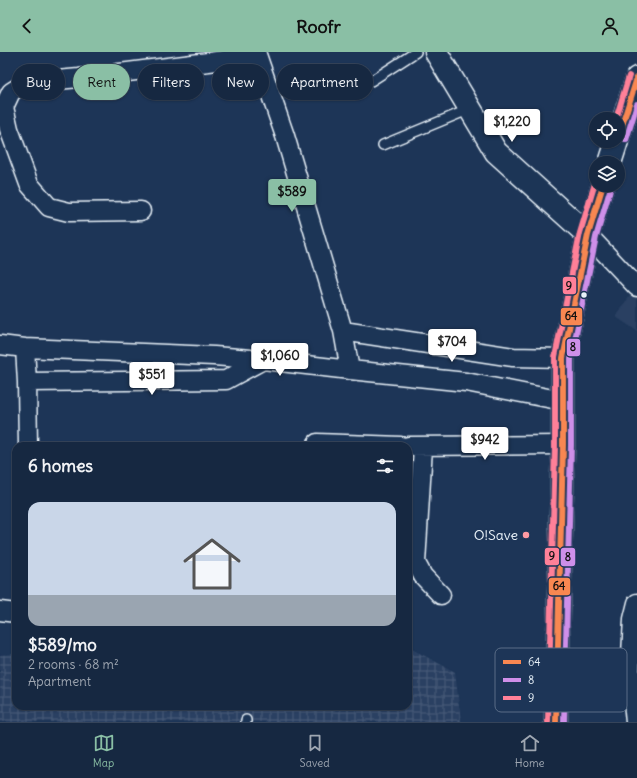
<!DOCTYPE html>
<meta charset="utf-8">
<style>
:root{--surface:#162841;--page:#23344c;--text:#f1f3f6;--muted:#9ea6b1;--line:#35445a;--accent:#8abfa5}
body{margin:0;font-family:Delius,sans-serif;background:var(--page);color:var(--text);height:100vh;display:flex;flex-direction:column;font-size:15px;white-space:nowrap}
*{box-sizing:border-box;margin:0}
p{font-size:13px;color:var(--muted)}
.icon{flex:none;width:22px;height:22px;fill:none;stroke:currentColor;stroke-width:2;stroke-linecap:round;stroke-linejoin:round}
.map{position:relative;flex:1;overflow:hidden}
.side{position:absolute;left:12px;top:390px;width:400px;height:268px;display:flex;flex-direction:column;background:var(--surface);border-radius:12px;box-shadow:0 1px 3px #0004,0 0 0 1px var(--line)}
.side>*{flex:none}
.top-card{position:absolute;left:12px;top:12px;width:400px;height:36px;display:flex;gap:8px}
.controls{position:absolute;left:589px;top:60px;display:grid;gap:8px}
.controls a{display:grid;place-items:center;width:36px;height:36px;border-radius:50%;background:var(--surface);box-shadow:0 1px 3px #0004,0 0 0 1px var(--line);font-size:20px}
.price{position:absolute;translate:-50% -34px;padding:0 9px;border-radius:4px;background:#fff;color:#222;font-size:13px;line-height:26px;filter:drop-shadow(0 1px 2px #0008)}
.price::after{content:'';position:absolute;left:50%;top:24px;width:12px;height:9px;margin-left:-6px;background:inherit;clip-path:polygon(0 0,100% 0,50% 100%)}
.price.current{background:var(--accent);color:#111}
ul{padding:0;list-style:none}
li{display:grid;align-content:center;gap:8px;height:212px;padding:0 16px}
li span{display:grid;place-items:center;height:124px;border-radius:12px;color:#555}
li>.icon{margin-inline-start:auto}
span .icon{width:72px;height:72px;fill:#fffc;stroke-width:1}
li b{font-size:17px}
h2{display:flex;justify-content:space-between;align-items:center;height:48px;padding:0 16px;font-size:17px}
.chip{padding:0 14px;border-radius:18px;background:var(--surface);box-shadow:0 1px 3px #0004,0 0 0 1px var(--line);font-size:14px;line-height:36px}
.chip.current{background:var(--accent);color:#111}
header{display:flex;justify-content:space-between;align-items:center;height:52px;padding:0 16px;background:var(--accent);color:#111;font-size:18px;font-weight:700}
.menu{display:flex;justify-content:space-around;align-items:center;height:56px;border-top:1px solid var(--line);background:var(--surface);font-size:11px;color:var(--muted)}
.menu a{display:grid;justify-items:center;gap:2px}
.menu .current{color:var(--accent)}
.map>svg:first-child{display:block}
.built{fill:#2a4162}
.industrial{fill:url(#industrial-grid)}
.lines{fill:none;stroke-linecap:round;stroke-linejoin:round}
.lane-casing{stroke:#e8f1f8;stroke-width:12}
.street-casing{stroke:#e8f1f8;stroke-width:21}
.secondary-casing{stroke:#e8f1f8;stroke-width:25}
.primary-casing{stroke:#e8f1f8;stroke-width:25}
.lane{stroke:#1d3557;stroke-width:9}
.street{stroke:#1d3557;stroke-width:18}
.secondary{stroke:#1d3557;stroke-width:22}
.primary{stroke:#1d3557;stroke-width:22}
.bus-1-casing{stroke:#1d3557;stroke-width:9}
.bus-2-casing{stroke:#1d3557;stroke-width:9}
.bus-3-casing{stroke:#1d3557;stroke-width:9}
.bus-1{stroke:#f88751;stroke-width:6}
.bus-2{stroke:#ce8fe9;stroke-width:6}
.bus-3{stroke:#ff8098;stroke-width:6}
.bus-dot{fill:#e8f1f8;stroke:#1d3557;stroke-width:1.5}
.poi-dot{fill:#ff9aa2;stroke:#1d3557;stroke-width:1.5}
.labels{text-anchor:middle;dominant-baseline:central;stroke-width:3;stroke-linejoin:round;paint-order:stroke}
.poi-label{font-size:14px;fill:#e8f1f8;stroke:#1d3557;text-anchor:end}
.key{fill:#1d3557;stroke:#5a6d87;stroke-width:1}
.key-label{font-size:11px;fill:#e8f1f8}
.line-badge{stroke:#1d3557;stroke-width:1.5}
.pale-badge-label{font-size:11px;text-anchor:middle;font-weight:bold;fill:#111}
</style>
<header><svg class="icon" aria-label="back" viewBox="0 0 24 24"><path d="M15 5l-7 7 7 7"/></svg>Roofr<svg class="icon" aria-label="person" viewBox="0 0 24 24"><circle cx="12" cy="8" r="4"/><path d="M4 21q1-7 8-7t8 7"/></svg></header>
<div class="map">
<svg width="637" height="670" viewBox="0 0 637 670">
<defs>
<pattern id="industrial-grid" width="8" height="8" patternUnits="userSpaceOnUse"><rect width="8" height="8" fill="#2a4162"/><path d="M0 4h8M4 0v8" fill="none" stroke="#495d79"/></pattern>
</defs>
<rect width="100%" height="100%" fill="#1d3557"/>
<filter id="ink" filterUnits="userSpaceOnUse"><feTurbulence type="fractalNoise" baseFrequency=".025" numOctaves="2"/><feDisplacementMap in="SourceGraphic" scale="8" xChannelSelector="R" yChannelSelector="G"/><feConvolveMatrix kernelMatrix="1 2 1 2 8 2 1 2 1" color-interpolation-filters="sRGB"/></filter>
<g filter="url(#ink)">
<!-- built -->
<path class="built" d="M633 239 637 242V279L616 265Z"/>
<!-- industrial -->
<path class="industrial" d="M408 595 455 620 461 670H0V603L16 602V654H408Z"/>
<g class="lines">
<defs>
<path id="lane" d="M371 29 416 0
M383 93 470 57
M246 668V670"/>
<path id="street" d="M256 0 285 84 343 279 350 318
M141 159 69 160 49 155 29 132 9 77 4 55 11 40 25 31 79 26 257 4
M588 183 637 235
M343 279 513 305 563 306
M0 293 25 296 214 304 263 308 350 318 466 330 563 349
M25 296 27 330 28 394
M27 330 226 328 263 308
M317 394V391L401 394
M408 394 563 393
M423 395 416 511 423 524 441 543
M0 559 16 561
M635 670 630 620 633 567 637 551"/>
<path id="secondary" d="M436 0 496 100 588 183"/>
<path id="primary" d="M618 86 637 26
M610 111 617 89
M556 670 563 393V306L588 183 603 133"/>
</defs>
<!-- lane casing -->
<use href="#lane" class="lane-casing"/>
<!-- street casing -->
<use href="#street" class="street-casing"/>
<!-- secondary casing -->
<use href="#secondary" class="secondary-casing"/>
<!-- primary casing -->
<use href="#primary" class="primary-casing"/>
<!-- lane -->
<use href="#lane" class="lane"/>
<!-- street -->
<use href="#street" class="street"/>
<!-- secondary -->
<use href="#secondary" class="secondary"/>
<!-- primary -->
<use href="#primary" class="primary"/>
<defs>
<path id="bus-1" d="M618 86 637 26
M556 670 563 393V306L588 183 603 133"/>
<path id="bus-2" d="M626 88 637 52
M564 670 571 393V307L596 185 611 135"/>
<path id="bus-3" d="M616 67 629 24
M548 670 555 393V305L580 181 595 131"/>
</defs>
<!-- bus-1 casing -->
<use href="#bus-1" class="bus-1-casing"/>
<!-- bus-2 casing -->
<use href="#bus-2" class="bus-2-casing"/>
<!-- bus-3 casing -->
<use href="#bus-3" class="bus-3-casing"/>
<!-- bus-1 -->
<use href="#bus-1" class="bus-1"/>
<!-- bus-2 -->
<use href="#bus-2" class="bus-2"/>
<!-- bus-3 -->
<use href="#bus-3" class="bus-3"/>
</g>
</g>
<!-- markers -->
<circle class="bus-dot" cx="584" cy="243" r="3.5"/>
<circle class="poi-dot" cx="526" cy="483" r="4"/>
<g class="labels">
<!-- poi labels -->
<g class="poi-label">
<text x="518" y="483">O!Save</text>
</g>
</g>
<!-- legend -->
<rect x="495" y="596" width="132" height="64" rx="6" class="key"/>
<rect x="503" y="608" width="18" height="4" fill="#f88751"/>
<rect x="503" y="626" width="18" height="4" fill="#ce8fe9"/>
<rect x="503" y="644" width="18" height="4" fill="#ff8098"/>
<g class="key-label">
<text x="528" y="614">64</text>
<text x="528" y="632">8</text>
<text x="528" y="650">9</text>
</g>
<g class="line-badge">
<rect x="562" y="224" width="15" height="19" rx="4" fill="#ff8098"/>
<rect x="560" y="255" width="23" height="19" rx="4" fill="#f88751"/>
<rect x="566" y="286" width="15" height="19" rx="4" fill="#ce8fe9"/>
<rect x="544" y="495" width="16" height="19" rx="4" fill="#ff8098"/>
<rect x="560" y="495" width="16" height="20" rx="4" fill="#ce8fe9"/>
<rect x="548" y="525" width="23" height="19" rx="4" fill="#f88751"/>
</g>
<g class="pale-badge-label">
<text x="569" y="238">9</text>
<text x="571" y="268">64</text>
<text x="573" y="299">8</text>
<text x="552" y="508">9</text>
<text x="568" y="509">8</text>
<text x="559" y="538">64</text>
</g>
</svg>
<div class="controls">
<a><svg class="icon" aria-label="locate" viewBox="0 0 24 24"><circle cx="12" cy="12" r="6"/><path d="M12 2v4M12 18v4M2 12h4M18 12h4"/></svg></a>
<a><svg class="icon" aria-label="layers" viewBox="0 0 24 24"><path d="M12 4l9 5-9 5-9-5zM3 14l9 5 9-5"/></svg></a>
</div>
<b class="price" style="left:512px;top:91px">$1,220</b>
<b class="price current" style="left:292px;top:161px">$589</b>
<b class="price" style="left:452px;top:311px">$704</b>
<b class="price" style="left:280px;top:325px">$1,060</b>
<b class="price" style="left:152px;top:344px">$551</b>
<b class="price" style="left:485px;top:409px">$942</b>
<div class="top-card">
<a class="chip">Buy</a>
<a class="chip current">Rent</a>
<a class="chip">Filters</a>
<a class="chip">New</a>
<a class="chip">Apartment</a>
</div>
<section class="side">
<h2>6 homes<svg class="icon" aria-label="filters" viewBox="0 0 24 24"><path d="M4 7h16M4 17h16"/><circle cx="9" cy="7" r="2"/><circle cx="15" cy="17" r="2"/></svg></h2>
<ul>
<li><span style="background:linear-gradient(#c9d6e8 75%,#9aa5b1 0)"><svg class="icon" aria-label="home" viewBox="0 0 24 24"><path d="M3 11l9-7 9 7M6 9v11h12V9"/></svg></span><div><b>$589/mo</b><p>2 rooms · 68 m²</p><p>Apartment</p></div></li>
</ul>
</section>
</div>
<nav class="menu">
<a class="current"><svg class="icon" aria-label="map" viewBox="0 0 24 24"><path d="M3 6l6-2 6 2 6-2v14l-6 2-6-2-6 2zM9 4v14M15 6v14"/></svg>Map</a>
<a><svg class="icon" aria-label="saved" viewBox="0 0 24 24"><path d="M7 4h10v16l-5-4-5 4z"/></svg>Saved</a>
<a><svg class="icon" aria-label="home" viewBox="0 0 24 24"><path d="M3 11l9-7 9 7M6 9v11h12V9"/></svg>Home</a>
</nav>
